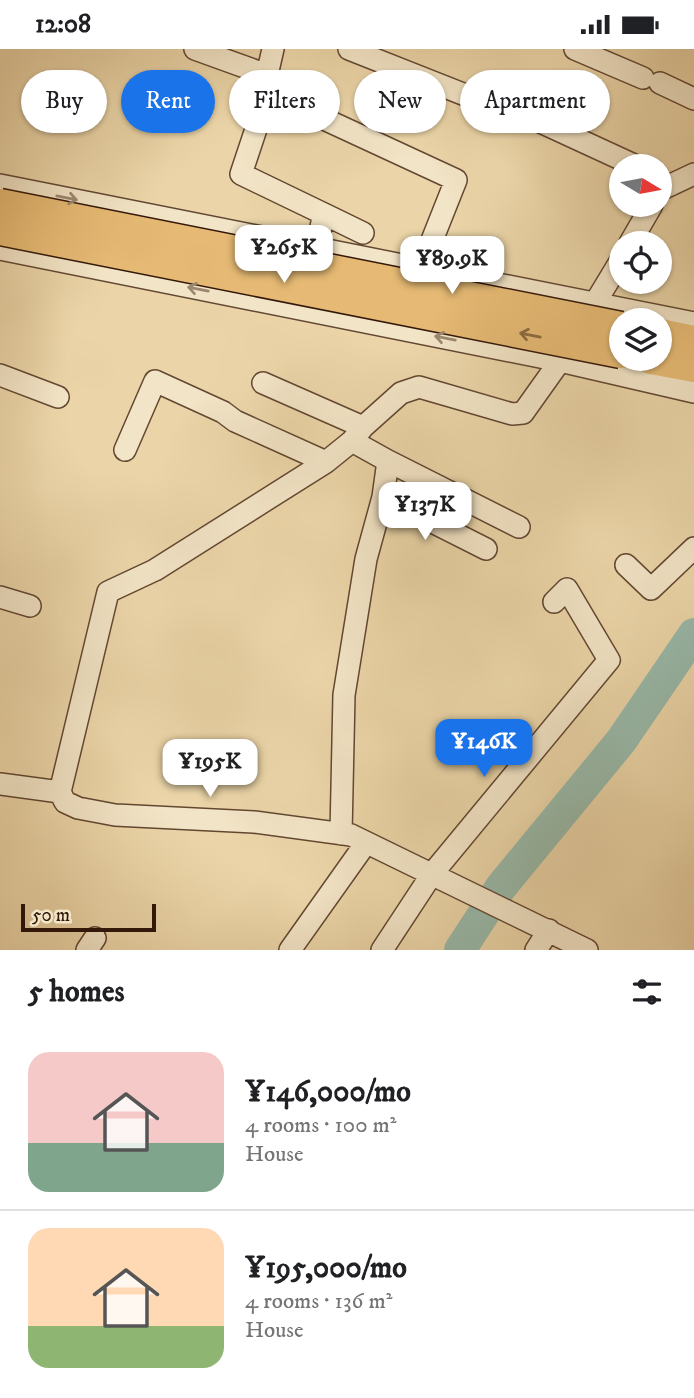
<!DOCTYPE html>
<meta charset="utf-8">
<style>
:root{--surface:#fff;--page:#f6f6f6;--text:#202124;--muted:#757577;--line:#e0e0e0;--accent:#1a73e8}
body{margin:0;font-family:"IM FELL DW Pica",serif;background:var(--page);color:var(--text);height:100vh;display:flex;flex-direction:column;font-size:26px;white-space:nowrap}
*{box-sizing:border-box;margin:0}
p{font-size:23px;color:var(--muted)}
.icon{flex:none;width:38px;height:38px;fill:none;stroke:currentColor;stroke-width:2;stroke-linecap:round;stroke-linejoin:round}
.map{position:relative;height:901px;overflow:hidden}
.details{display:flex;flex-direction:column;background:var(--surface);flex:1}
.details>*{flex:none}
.hud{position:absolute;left:21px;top:21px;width:653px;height:63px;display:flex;gap:14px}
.needle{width:46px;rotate:100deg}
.tools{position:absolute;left:609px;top:105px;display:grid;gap:14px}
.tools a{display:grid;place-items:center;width:63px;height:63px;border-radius:50%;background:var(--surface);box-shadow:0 2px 5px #0004;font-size:35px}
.scale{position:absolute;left:21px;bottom:18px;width:135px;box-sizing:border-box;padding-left:7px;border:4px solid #34180a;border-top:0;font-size:19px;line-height:24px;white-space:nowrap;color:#34180a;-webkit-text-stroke:5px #f2e4c6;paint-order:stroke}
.price{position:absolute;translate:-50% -60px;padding:0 16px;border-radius:14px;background:#fff;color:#222;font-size:23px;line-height:46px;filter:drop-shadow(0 2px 4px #0008)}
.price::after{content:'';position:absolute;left:50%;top:42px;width:21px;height:16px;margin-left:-10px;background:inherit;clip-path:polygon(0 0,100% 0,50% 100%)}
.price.current{background:var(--accent);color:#fff}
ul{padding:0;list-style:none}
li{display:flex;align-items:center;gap:21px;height:175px;padding:0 28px}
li+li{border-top:2px solid var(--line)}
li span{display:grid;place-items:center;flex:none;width:196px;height:140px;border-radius:21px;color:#555}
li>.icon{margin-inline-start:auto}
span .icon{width:84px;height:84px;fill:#fffc;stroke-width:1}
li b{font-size:30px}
h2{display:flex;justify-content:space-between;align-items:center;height:84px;padding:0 28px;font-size:30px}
.pill{padding:0 24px;border-radius:32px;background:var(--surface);box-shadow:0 2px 5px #0004;font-size:24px;line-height:63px}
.pill.current{background:var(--accent);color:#fff}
.status{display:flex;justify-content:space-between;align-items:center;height:49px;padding:0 35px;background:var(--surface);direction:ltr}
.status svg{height:19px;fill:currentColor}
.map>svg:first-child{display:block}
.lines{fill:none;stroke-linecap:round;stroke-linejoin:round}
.river{stroke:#98b9a9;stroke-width:32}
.minor-casing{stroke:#624732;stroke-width:24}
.highway-casing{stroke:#34180a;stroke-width:33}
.minor{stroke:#f2e4c6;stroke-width:21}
.highway{stroke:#e6ba74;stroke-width:30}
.highway-bridge-casing{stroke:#34180a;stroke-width:33;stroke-linecap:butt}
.highway-bridge{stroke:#e6ba74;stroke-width:30}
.oneway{stroke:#9c8871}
.oneway2{stroke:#8d693f}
</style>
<div class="status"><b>12:08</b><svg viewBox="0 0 49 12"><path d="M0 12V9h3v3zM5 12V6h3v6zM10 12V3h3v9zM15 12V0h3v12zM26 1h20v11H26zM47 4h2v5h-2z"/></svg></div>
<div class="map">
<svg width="694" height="901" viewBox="0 0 694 901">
<rect width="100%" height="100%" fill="#ebd5a8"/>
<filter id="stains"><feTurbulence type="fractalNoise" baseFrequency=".00286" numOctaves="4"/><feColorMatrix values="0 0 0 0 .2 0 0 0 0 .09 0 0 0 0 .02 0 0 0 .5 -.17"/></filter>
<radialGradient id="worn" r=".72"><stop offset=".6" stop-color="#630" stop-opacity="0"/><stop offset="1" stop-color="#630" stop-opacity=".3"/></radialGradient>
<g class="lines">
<!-- river -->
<path class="river" d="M460 901 501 838 621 692 694 585"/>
<defs>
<path id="minor" d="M195 0 267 26
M273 0 267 26 268 44 241 125 324 165 316 199
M349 0 511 64
M575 0 643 29
M660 34 694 50
M268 44 456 131 421 219
M521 64 636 117
M0 136 694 274
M660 141 694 125
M324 165 363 184
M630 194 652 156
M0 200 560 312 694 343
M0 326 58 348
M263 334 363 378
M125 401 155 332 223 363 235 372 326 413
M388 412 519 478
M383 448 486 500
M626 516 651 540 694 499
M0 548 30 557
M0 735 60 743
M341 785 344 646 366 510 383 448 388 412 352 392
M87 901 95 889
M290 901 366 794
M382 901 432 825 609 611 567 540 554 553
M536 901 549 881
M587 901 351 786 254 773 115 766 78 759 65 753 60 743 108 543 155 521 326 413 352 392 363 378 401 344 419 338 512 365 523 364 560 312 621 211"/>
<path id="highway" d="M660 285 694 292
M651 310 694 318"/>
</defs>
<!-- minor casing -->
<use href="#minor" class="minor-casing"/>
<!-- highway casing -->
<use href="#highway" class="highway-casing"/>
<!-- minor -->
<use href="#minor" class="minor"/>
<!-- highway -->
<use href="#highway" class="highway"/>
<defs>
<path id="highway-bridge" d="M0 155 621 278
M0 181 621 304"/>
</defs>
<!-- highway-bridge casing -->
<use href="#highway-bridge" class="highway-bridge-casing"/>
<!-- highway-bridge -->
<use href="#highway-bridge" class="highway-bridge"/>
</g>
<!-- one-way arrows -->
<defs><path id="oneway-shaft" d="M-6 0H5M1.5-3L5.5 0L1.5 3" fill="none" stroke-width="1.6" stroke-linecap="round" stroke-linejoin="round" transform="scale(1.75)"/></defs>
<g class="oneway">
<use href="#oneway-shaft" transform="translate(67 149) rotate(11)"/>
<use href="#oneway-shaft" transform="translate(198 240) rotate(-169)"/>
<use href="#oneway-shaft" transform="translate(445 289) rotate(-169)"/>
</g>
<use class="oneway2" href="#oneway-shaft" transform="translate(530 286) rotate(-169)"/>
<rect width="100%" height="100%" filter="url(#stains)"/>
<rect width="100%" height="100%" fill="url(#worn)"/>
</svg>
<div class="tools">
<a><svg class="needle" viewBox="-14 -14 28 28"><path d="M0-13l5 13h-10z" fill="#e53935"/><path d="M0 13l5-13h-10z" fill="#757577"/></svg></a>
<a><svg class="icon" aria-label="locate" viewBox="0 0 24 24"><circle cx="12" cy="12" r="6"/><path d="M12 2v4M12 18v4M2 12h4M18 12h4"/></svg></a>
<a><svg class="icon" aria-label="layers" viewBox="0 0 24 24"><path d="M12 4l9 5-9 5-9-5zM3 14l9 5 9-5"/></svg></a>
</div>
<div class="scale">50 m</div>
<b class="price" style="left:284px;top:236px">¥265K</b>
<b class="price" style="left:452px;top:247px">¥89.9K</b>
<b class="price" style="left:425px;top:493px">¥137K</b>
<b class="price current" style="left:484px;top:730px">¥146K</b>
<b class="price" style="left:210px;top:750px">¥195K</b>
<div class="hud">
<a class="pill">Buy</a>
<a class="pill current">Rent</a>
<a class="pill">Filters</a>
<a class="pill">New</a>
<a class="pill">Apartment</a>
</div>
</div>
<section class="details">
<h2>5 homes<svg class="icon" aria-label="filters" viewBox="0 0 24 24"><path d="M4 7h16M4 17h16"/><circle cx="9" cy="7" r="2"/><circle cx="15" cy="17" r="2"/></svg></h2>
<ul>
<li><span style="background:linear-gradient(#f6c9c9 65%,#7fa58c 0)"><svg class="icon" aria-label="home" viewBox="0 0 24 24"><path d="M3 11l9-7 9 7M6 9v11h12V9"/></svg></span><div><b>¥146,000/mo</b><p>4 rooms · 100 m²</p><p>House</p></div></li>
<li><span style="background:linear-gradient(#ffd9b3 70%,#8fb573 0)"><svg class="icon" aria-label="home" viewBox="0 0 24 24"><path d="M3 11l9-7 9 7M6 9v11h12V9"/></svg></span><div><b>¥195,000/mo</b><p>4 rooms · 136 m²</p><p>House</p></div></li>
</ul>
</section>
